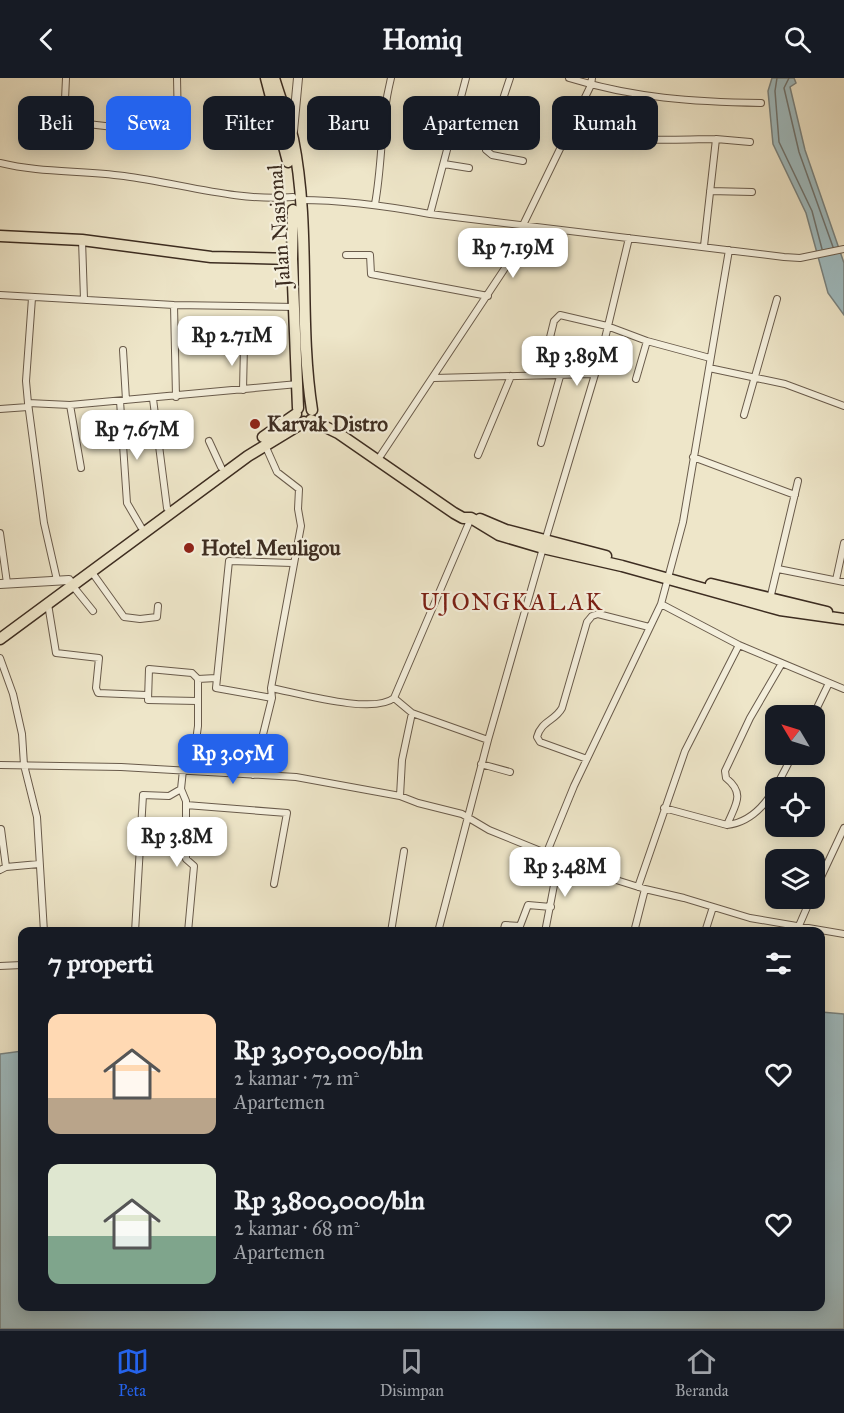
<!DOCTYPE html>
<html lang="id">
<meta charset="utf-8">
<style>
:root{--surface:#171b24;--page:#20242c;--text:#f1f3f6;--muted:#9ea1a6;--line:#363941;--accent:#2563eb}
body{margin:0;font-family:"IM FELL Great Primer",serif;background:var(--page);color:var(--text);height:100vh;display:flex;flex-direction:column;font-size:22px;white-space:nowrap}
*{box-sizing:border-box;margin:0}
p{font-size:20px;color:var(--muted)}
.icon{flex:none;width:33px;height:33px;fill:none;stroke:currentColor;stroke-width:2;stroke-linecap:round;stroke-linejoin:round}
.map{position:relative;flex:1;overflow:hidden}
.side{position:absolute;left:18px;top:849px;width:807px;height:384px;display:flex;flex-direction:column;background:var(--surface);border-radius:12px;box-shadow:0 3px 15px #0003}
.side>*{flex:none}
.banner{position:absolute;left:18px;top:18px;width:808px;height:54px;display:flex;gap:12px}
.needle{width:39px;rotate:308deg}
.fabs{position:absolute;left:765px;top:627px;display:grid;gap:12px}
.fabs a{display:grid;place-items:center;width:60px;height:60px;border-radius:12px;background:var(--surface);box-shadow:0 3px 15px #0003;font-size:30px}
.price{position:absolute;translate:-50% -51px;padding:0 14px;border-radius:12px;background:#fff;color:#222;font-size:20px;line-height:39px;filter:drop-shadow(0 2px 3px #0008)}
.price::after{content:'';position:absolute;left:50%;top:36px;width:18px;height:14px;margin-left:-9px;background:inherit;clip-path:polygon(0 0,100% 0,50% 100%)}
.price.on{background:var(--accent);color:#fff}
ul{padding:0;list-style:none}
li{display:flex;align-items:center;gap:18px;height:150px;padding:0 30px}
li span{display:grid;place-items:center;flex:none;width:168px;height:120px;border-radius:12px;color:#555}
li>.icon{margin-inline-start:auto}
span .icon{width:72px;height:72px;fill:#fffc;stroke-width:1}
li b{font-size:26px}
h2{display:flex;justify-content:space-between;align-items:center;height:72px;padding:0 30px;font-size:26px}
.chip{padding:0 21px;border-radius:12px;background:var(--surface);box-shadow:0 3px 15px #0003;font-size:21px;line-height:54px}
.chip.on{background:var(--accent);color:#fff}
header{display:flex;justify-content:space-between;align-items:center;height:78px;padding:0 30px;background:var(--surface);font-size:27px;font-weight:800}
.dock{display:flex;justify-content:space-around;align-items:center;height:84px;border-top:2px solid var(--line);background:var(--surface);font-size:16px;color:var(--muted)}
.dock a{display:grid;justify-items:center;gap:3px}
.dock .on{color:var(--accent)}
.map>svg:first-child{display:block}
.water{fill:#9fbcc1;stroke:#788381;stroke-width:1.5}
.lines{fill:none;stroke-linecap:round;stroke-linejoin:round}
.shore{stroke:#6e7471;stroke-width:1.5}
.minor-casing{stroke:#695b4b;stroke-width:8}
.tertiary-casing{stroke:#695b4b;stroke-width:10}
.primary-casing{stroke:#3d2d21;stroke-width:13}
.trunk-casing{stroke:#3d2d21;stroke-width:13}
.minor{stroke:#f4efdc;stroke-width:6}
.tertiary{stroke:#f4efdc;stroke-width:8}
.primary{stroke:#eee6c9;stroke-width:10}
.trunk{stroke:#eee6c9;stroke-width:10}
.poi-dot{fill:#8f2418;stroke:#f4efdc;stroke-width:2}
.labels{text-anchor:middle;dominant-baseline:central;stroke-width:4.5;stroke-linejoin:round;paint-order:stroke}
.street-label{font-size:21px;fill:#3d2d21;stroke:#f4efdc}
.poi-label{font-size:21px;font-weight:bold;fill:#3d2d21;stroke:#f4efdc;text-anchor:start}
.quarter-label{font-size:24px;letter-spacing:1.5px;fill:#7a1f14;stroke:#f4efdc}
</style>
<header><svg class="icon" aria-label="back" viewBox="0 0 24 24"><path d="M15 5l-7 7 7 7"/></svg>Homiq<svg class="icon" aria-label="search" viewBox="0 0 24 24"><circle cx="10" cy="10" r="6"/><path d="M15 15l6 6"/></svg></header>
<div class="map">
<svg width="844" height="1251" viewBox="0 0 844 1251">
<rect width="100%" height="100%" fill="#eee6c9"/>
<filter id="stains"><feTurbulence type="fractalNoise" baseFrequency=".00333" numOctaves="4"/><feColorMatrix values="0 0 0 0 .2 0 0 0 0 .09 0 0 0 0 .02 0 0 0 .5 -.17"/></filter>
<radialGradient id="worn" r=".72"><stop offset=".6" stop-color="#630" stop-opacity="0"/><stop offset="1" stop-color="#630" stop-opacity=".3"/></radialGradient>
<!-- water -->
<path class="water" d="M772 0H794L796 5 790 9 805 72 844 185V237L828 215 806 135 773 66 768 13Z
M821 934 844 936V1251H0V976L22 973V1228H820Z"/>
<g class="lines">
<!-- shore -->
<path class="shore" d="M777 0 775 13 779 64 812 133 822 171
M789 0 784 10 799 74 833 169"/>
<defs>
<path id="minor" d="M510 0 486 72 492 77 523 83
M569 0C633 20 694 24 761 25
M28 39 122 50 174 53 178 47 177 0
M64 43 66 0
M572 47C612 67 671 61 716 61
M0 85C40 95 82 92 124 98 179 105 237 124 293 119
M444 86 469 90
M710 113 752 114
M300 122C345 122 387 128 430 136L784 179 800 180 844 171
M375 126C383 82 380 44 391 0
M430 136 466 0
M82 162 84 221
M704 168 716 61 750 64
M346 177H370L371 196 488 218
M0 217 174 227 295 229
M32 220 26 303 28 325 44 445 57 502
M174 227 176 319
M123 272 126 322
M709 290 785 306 844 328
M541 296 554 243 560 237 607 248 647 263 710 280
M434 300 593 296
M636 301 647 263
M243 312 244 267
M153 321 167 430
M120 323 127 425 141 449
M28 325 70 327 298 306
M70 327 81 390
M0 331 28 329
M744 337 777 221
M209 363 221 389
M541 365 561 295
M381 377 517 172 524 145 591 7 592 0
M478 377 511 298
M693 379 795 417
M0 455 7 505
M545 463 602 273 629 160
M778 491 844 504
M91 493 124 539 140 541 157 539 158 528
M836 502 844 465
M72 507 93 533
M770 521 798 403
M48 526 56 575 99 580 96 610 98 615 146 617
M661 526 739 567 844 611
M0 580 13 616 22 656 24 687 37 739 44 854
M198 601 216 600
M271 610C298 615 373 637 394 620L471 440
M272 620 216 610 229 483 292 485
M394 620 412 635 488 662
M813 638 829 605
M587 681 540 664 537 659C541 643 555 643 562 630L587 544 592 538 598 536 649 549
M481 686 510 694
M0 687 121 689 296 699 400 718 418 725 462 736 489 752 597 796 645 811 684 820 750 840 844 856
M183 692 181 711 186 723V781L194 788 188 854
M192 692 198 648V601L192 595 149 591 148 622 197 623
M253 697 272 620 271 610 301 448 298 431 299 411 277 394 265 367
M400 718 402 682 412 635
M186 727 287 735 274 806
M664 730 727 747C763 743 778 705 793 676
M727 747C735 727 746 716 726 700L725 693 750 640 782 585
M1 751 6 789
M547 774 574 708 661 526 683 444 729 172
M0 792 6 789 39 786
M638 809 685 673 739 567
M814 814 844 750
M798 850 811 820
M135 854 143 717 169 718 181 711
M391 854 404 773
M438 854 488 662 543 470
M503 854 505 847 520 848 528 827 551 829
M545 854 559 781
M634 854 645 811
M705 854 713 829
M0 888 22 887"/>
<path id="tertiary" d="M293 53 298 0
M0 506 69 502 72 507"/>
<path id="primary" d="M311 342 338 355 454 435 463 440H471L499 457 543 470 622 488 780 532 844 541
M480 441 506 452 606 478
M711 506 827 534"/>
<path id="trunk" d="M266 0 288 84
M274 0C280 20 288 41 293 61 311 150 298 243 312 332
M293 132 292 181 298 330
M0 158 82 162 211 179 292 181
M263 359 296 336
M0 561 248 378 304 344"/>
</defs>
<!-- minor casing -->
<use href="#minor" class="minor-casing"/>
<!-- tertiary casing -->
<use href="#tertiary" class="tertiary-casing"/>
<!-- primary casing -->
<use href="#primary" class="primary-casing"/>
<!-- trunk casing -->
<use href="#trunk" class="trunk-casing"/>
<!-- minor -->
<use href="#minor" class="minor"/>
<!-- tertiary -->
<use href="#tertiary" class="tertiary"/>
<!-- primary -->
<use href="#primary" class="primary"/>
<!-- trunk -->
<use href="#trunk" class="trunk"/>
</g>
<!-- markers -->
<g class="poi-dot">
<circle cx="255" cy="346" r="6"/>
<circle cx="189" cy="470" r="6"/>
</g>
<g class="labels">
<!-- street labels -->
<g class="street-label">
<text transform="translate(279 148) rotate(-94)">Jalan Nasional</text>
</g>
<!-- poi labels -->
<g class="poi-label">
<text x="267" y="346">Karvak Distro</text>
<text x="201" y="470">Hotel Meuligou</text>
</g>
<!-- quarter labels -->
<g class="quarter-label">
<text x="512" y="524">UJONGKALAK</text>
</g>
</g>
<rect width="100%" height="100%" filter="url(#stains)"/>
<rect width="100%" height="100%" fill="url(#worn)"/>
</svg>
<div class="fabs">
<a><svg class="needle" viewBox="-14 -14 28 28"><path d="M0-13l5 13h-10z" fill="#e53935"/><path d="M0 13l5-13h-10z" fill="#9ea1a6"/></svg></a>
<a><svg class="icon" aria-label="locate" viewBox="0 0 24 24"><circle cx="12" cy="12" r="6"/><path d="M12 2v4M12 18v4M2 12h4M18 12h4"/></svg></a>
<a><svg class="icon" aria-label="layers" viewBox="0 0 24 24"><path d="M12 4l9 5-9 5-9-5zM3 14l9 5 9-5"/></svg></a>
</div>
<b class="price" style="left:513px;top:201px">Rp 7.19M</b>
<b class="price" style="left:232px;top:289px">Rp 2.71M</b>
<b class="price" style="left:577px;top:309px">Rp 3.89M</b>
<b class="price" style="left:137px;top:383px">Rp 7.67M</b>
<b class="price on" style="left:233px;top:707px">Rp 3.05M</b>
<b class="price" style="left:177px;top:790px">Rp 3.8M</b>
<b class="price" style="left:565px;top:820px">Rp 3.48M</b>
<div class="banner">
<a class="chip">Beli</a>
<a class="chip on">Sewa</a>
<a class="chip">Filter</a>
<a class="chip">Baru</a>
<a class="chip">Apartemen</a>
<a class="chip">Rumah</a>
</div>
<section class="side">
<h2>7 properti<svg class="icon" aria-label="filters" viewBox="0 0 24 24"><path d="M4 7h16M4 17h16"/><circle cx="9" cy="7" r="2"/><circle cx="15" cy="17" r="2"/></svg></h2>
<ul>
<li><span style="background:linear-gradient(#ffd9b3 70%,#b9a48a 0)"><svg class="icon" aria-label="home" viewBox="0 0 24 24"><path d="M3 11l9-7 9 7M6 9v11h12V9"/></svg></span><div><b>Rp 3,050,000/bln</b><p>2 kamar · 72 m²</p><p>Apartemen</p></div><svg class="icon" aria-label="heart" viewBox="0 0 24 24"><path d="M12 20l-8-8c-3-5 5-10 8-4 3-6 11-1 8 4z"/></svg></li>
<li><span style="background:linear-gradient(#dfe7d0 60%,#7fa58c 0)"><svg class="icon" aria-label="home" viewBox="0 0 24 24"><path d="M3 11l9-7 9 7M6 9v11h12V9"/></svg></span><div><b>Rp 3,800,000/bln</b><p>2 kamar · 68 m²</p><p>Apartemen</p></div><svg class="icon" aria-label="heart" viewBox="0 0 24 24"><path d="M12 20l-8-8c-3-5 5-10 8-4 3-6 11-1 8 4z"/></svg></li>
</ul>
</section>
</div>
<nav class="dock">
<a class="on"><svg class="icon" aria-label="map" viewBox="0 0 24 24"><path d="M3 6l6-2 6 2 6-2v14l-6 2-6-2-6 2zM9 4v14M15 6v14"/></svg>Peta</a>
<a><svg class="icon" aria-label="saved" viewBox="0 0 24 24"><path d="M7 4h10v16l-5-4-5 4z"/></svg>Disimpan</a>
<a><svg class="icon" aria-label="home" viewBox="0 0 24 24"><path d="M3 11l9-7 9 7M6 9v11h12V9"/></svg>Beranda</a>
</nav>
